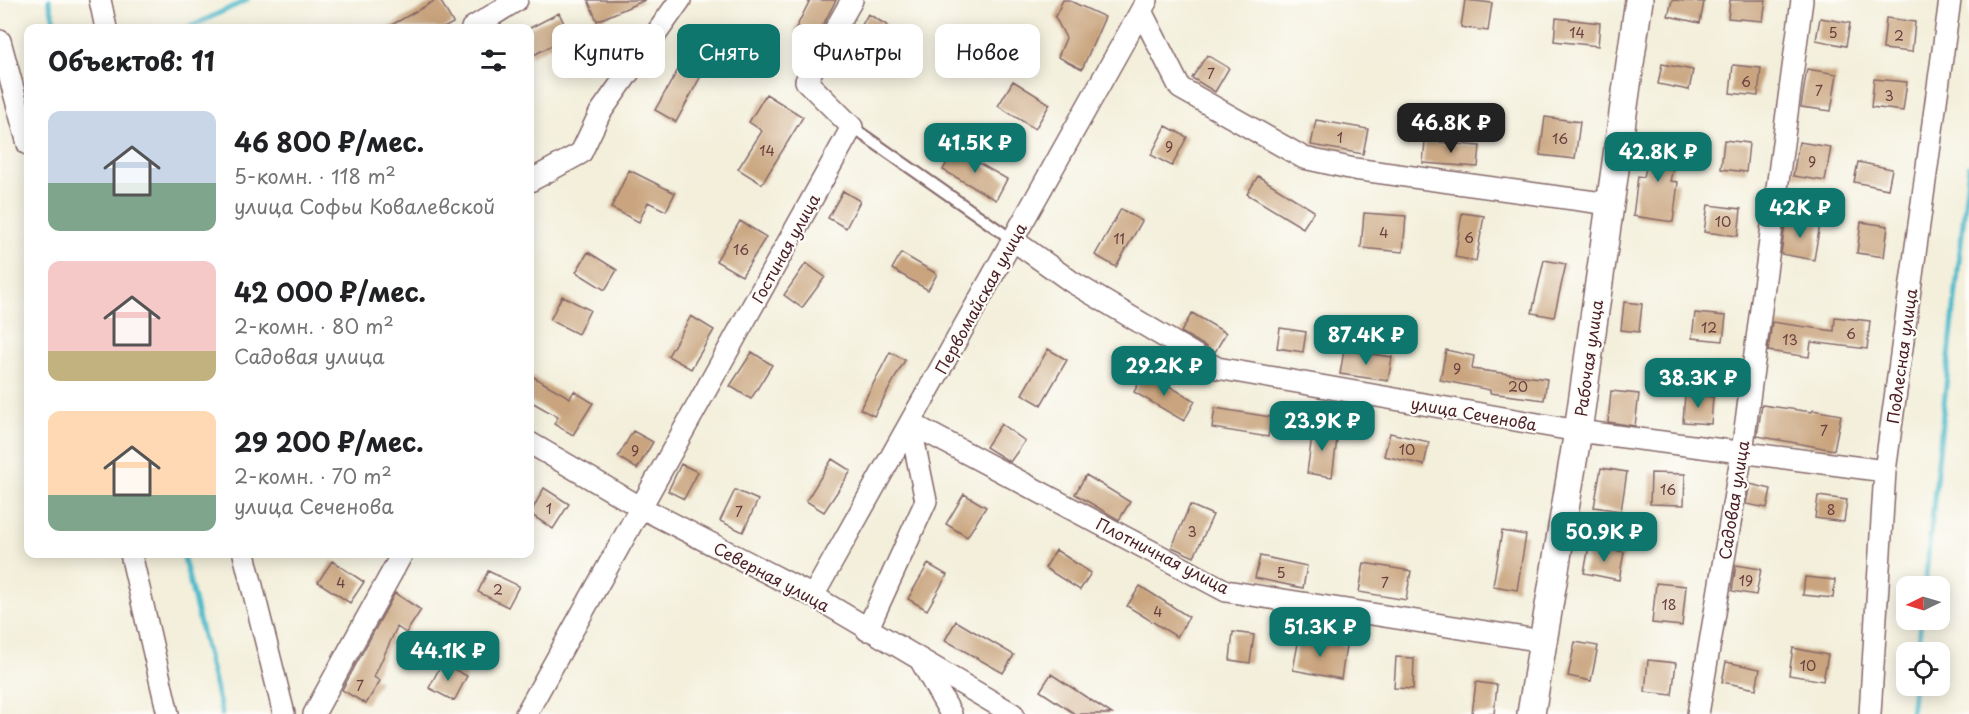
<!DOCTYPE html>
<html lang="ru">
<meta charset="utf-8">
<style>
:root{--surface:#fff;--page:#f6f6f6;--text:#202124;--muted:#757577;--accent:#0f766e}
body{margin:0;font-family:"Playpen Sans",sans-serif;background:var(--page);color:var(--text);height:100vh;display:flex;flex-direction:column;font-size:22px;white-space:nowrap}
*{box-sizing:border-box;margin:0}
p{font-size:20px;color:var(--muted)}
.icon{flex:none;width:33px;height:33px;fill:none;stroke:currentColor;stroke-width:2;stroke-linecap:round;stroke-linejoin:round}
.map{position:relative;flex:1;overflow:hidden}
.sheet{position:absolute;left:24px;top:24px;width:510px;height:534px;display:flex;flex-direction:column;background:var(--surface);border-radius:12px;box-shadow:0 3px 15px #0003}
.sheet>*{flex:none}
.banner{position:absolute;left:552px;top:24px;width:570px;height:54px;display:flex;gap:12px}
.needle{width:39px;rotate:265deg}
.fabs{position:absolute;left:1896px;top:576px;display:grid;gap:12px}
.fabs a{display:grid;place-items:center;width:54px;height:54px;border-radius:12px;background:var(--surface);box-shadow:0 3px 15px #0003;font-size:30px}
.price{position:absolute;translate:-50% -51px;padding:0 14px;border-radius:12px;background:var(--accent);color:#fff;font-size:20px;line-height:39px;filter:drop-shadow(0 2px 3px #0008)}
.price::after{content:'';position:absolute;left:50%;top:36px;width:18px;height:14px;margin-left:-9px;background:inherit;clip-path:polygon(0 0,100% 0,50% 100%)}
.price.active{background:#222;color:#fff}
ul{padding:0;list-style:none}
li{display:flex;align-items:center;gap:18px;height:150px;padding:0 24px}
li span{display:grid;place-items:center;flex:none;width:168px;height:120px;border-radius:12px;color:#555}
li>.icon{margin-inline-start:auto}
span .icon{width:72px;height:72px;fill:#fffc;stroke-width:1}
li b{font-size:26px}
h2{display:flex;justify-content:space-between;align-items:center;height:72px;padding:0 24px;font-size:26px}
.pill{padding:0 21px;border-radius:12px;background:var(--surface);box-shadow:0 3px 15px #0003;font-size:21px;line-height:54px}
.pill.active{background:var(--accent);color:#fff}
.map>svg:first-child{display:block}
.lines{fill:none;stroke-linecap:round;stroke-linejoin:round}
.stream{stroke:#4ebacb;stroke-width:5}
.building{fill:#c9a47e}
.service-casing{stroke:#856869;stroke-width:14}
.minor-casing{stroke:#856869;stroke-width:24}
.tertiary-casing{stroke:#856869;stroke-width:30}
.service{stroke:#fff;stroke-width:10}
.minor{stroke:#fff;stroke-width:21}
.tertiary{stroke:#fff;stroke-width:27}
.labels{text-anchor:middle;dominant-baseline:central;stroke-width:4.5;stroke-linejoin:round;paint-order:stroke}
.number-label{font-size:14px;fill:#6a4040}
.street-label{font-size:16px;fill:#4a1f2b;stroke:#fdfcf7}
</style>
<div class="map">
<svg width="1969" height="714" viewBox="0 0 1969 714">
<rect width="100%" height="100%" fill="#fdfcf7"/>
<filter id="ink" filterUnits="userSpaceOnUse"><feTurbulence type="fractalNoise" baseFrequency=".0167" numOctaves="2"/><feDisplacementMap in="SourceGraphic" scale="12" xChannelSelector="R" yChannelSelector="G"/><feConvolveMatrix kernelMatrix="1 2 1 2 8 2 1 2 1" color-interpolation-filters="sRGB"/></filter>
<filter id="wash" filterUnits="userSpaceOnUse"><feTurbulence type="fractalNoise" baseFrequency=".008" numOctaves="4" result="noise"/><feDisplacementMap in="SourceGraphic" scale="24" xChannelSelector="R" yChannelSelector="G"/><feGaussianBlur stdDeviation="1.35" result="paint"/><feColorMatrix in="noise" values="0 0 0 0 0 0 0 0 0 0 0 0 0 0 0 0 0 1.4 0 .05"/><feComposite in="paint" operator="in"/></filter>
<g filter="url(#wash)">
<rect width="100%" height="100%" fill="#f3efdb"/>
<g class="lines">
<!-- stream -->
<path class="stream" d="M49 0 56 28
M190 27 247 0
M183 554 222 714
M1925 586 1969 166
M1918 652 1921 620
M1911 714 1914 686"/>
</g>
<g id="blocks">
<!-- building -->
<path class="building" d="M436 0H440L453 23 444 28H386Z
M588 0H645L597 21Z
M810 0H836L814 42 794 32Z
M1063 0H1068L1105 17 1082 69 1058 57 1066 38 1055 17Z
M1465 0 1492 3 1488 31 1461 27Z
M1672 0 1704 2 1700 23 1668 16Z
M1730 0H1766L1763 21 1728 18Z
M559 13 570 36 530 57V28Z
M868 14 887 25 865 65 846 54Z
M1556 18 1600 23 1598 46 1554 41Z
M1820 18 1850 23 1846 46 1816 40Z
M1886 18 1915 22 1912 52 1883 49Z
M1207 55 1229 68 1215 92 1192 78Z
M683 61 703 72 676 122 655 110Z
M1662 64 1693 70 1689 90 1658 84Z
M1733 65 1761 68 1758 96 1730 93Z
M1807 69 1837 74 1831 111 1801 107Z
M1874 79 1907 82 1903 111 1871 107Z
M1013 81 1050 104 1035 129 998 106Z
M766 94 803 117 762 184 738 169 762 131 749 122Z
M1545 117 1580 122 1575 159 1540 155Z
M1316 120 1368 129 1363 154 1311 145Z
M1166 126 1187 137 1172 166 1151 155Z
M1653 136 1679 142 1670 181 1678 182 1673 222 1633 216 1638 176 1644 177Z
M1724 140 1749 143 1746 172 1721 169Z
M1425 141 1480 146 1478 167 1423 163Z
M1799 142 1831 147 1825 181 1793 176Z
M954 149 1007 179 996 200 943 170Z
M1858 162 1892 169 1888 189 1854 182Z
M629 170 675 193 666 211 648 202 639 222 611 208Z
M1258 176 1314 211 1303 228 1247 194Z
M843 191 860 201 846 228 828 218Z
M1708 205 1741 209 1738 236 1704 232Z
M1121 209 1142 221 1116 267 1095 255Z
M1364 213 1406 216 1403 252 1361 248Z
M1462 213 1484 216 1476 261 1455 257Z
M1786 218 1820 224 1814 260 1781 254Z
M740 221 766 237 742 276 716 261Z
M1861 222 1888 226 1884 257 1857 253Z
M588 252 617 270 605 290 576 272Z
M901 253 937 274 928 290 892 269Z
M1544 260 1566 264 1554 317 1532 313Z
M806 263 825 277 802 308 784 295Z
M562 296 590 310 578 334 550 320Z
M1624 302 1642 304 1639 332 1621 330Z
M1192 313 1226 333 1215 352 1181 332Z
M1695 313 1726 316 1723 341 1692 338Z
M691 316 714 330 691 369 668 356Z
M1835 317 1870 321 1867 349 1811 342 1809 357 1768 351 1772 322 1834 331Z
M1280 328 1306 332 1303 352 1277 348Z
M1048 349 1067 360 1041 405 1022 394Z
M1344 350 1392 357 1388 381 1340 374Z
M1446 350 1474 356 1472 369 1547 379 1544 400 1490 393V390L1440 380Z
M752 352 772 365 751 399 730 386Z
M890 352 905 360 874 416 860 409Z
M1145 372 1195 401 1184 421 1134 392Z
M530 375 570 398 574 391 593 403 573 435 554 424 558 417 530 401Z
M1611 391 1639 394 1635 426 1608 422Z
M1685 394 1713 397 1711 424 1683 422Z
M1762 405 1812 412 1813 410 1841 415 1834 450 1757 436Z
M1215 408 1271 417 1268 437 1212 428Z
M1001 424 1025 441 1010 462 986 447Z
M1313 428 1338 432 1332 477 1307 473Z
M633 431 653 442 637 469 618 457Z
M1390 433 1429 442 1424 465 1384 456Z
M832 459 851 471 824 512 806 501Z
M681 464 698 472 684 499 668 491Z
M1601 468 1627 472 1621 511 1594 507Z
M1651 473 1685 474 1684 505 1650 504Z
M1086 475 1130 502 1119 520 1075 494Z
M1750 484 1771 489 1767 508 1746 504Z
M544 488 569 504 553 529 530 514Z
M735 490 758 500 743 532 720 521Z
M964 494 986 507 967 537 946 524Z
M1818 496 1847 500 1844 522 1815 518Z
M1190 505 1213 515 1194 557 1172 547Z
M1502 531 1526 535 1517 590 1493 586Z
M1589 546 1624 552 1619 580 1584 573Z
M1056 550 1091 573 1080 590 1045 568Z
M1260 556 1307 566 1303 588 1255 578Z
M332 561 364 582 350 603 318 582Z
M1364 563 1411 571 1406 600 1359 592Z
M928 564 947 575 927 610 908 599Z
M1736 565 1761 569 1756 595 1732 591Z
M488 571 519 586 508 607 478 592Z
M1805 577 1835 580 1833 598 1803 595Z
M1656 583 1686 586 1682 626 1652 623Z
M1140 586 1189 617 1177 637 1127 606Z
M395 593 421 610 406 633 397 627 374 677 380 681 366 704 342 690Z
M956 621 1014 655 1003 673 945 640Z
M1233 632 1254 635 1250 663 1230 660Z
M1299 638 1346 646 1341 679 1293 670Z
M1575 642 1598 646 1591 681 1568 676Z
M1793 648 1828 655 1823 681 1789 675Z
M1396 657 1414 658 1413 689 1394 688Z
M1648 660 1676 663 1672 695 1645 692Z
M1726 662 1760 669 1756 689 1722 682Z
M442 663 467 676 454 701 429 688Z
M1051 674 1112 714H1075L1040 691Z
M1476 682 1497 685 1494 714H1472Z"/>
</g>
</g>
<g filter="url(#ink)">
<use href="#blocks" fill-opacity="0" stroke="#856869" stroke-width="1.5"/>
<g class="lines">
<defs>
<path id="service" d="M852 127 1013 240"/>
<path id="minor" d="M100 0 106 28
M1141 11 1180 88 1304 158 1354 169 1610 204
M472 28 517 0
M0 41 28 144
M530 181 581 153 600 113 680 0
M1013 240 1072 282 1217 368 1578 431 1885 471
M910 423 1226 591 1543 641
M530 443 640 507 813 596 1013 714
M131 554 168 714
M244 554 284 714
M813 596 1147 0
M867 630 926 501 910 423
M921 661 951 714
M314 714 402 554
M526 714 852 127 806 81 852 0
M1698 714 1742 452 1802 0
M1870 714 1885 471 1950 0"/>
<path id="tertiary" d="M1531 714 1578 431 1639 0"/>
</defs>
<!-- service casing -->
<use href="#service" class="service-casing"/>
<!-- minor casing -->
<use href="#minor" class="minor-casing"/>
<!-- tertiary casing -->
<use href="#tertiary" class="tertiary-casing"/>
<!-- service -->
<use href="#service" class="service"/>
<!-- minor -->
<use href="#minor" class="minor"/>
<!-- tertiary -->
<use href="#tertiary" class="tertiary"/>
</g>
</g>
<g class="labels">
<!-- number labels -->
<g class="number-label">
<text x="1577" y="32">14</text>
<text x="1833" y="32">5</text>
<text x="1899" y="35">2</text>
<text x="1211" y="73">7</text>
<text x="1746" y="81">6</text>
<text x="1819" y="90">7</text>
<text x="1889" y="95">3</text>
<text x="1340" y="137">1</text>
<text x="1560" y="138">16</text>
<text x="1169" y="146">9</text>
<text x="767" y="150">14</text>
<text x="1812" y="161">9</text>
<text x="1723" y="221">10</text>
<text x="1384" y="232">4</text>
<text x="1469" y="237">6</text>
<text x="1119" y="238">11</text>
<text x="741" y="249">16</text>
<text x="1709" y="327">12</text>
<text x="1851" y="333">6</text>
<text x="1790" y="339">13</text>
<text x="1457" y="368">9</text>
<text x="1518" y="386">20</text>
<text x="1824" y="430">7</text>
<text x="1407" y="449">10</text>
<text x="635" y="450">9</text>
<text x="1668" y="489">16</text>
<text x="549" y="508">1</text>
<text x="1831" y="509">8</text>
<text x="739" y="511">7</text>
<text x="1192" y="531">3</text>
<text x="1281" y="572">5</text>
<text x="1746" y="580">19</text>
<text x="341" y="582">4</text>
<text x="1385" y="582">7</text>
<text x="498" y="589">2</text>
<text x="1669" y="604">18</text>
<text x="1158" y="611">4</text>
<text x="1808" y="665">10</text>
<text x="360" y="685">7</text>
</g>
<!-- street labels -->
<g class="street-label">
<text transform="translate(785 248) rotate(-61)">Гостиная улица</text>
<text transform="translate(980 298) rotate(-61)">Первомайская улица</text>
<text transform="translate(1901 356) rotate(-82)">Подлесная улица</text>
<text transform="translate(1588 358) rotate(-82)">Рабочая улица</text>
<text transform="translate(1474 413) rotate(10)">улица Сеченова</text>
<text transform="translate(1733 500) rotate(-81)">Садовая улица</text>
<text transform="translate(1163 555) rotate(27)">Плотничная улица</text>
<text transform="translate(772 576) rotate(28)">Северная улица</text>
</g>
</g>
</svg>
<div class="fabs">
<a><svg class="needle" viewBox="-14 -14 28 28"><path d="M0-13l5 13h-10z" fill="#e53935"/><path d="M0 13l5-13h-10z" fill="#757577"/></svg></a>
<a><svg class="icon" aria-label="locate" viewBox="0 0 24 24"><circle cx="12" cy="12" r="6"/><path d="M12 2v4M12 18v4M2 12h4M18 12h4"/></svg></a>
</div>
<b class="price active" style="left:1451px;top:154px">46.8K ₽</b>
<b class="price" style="left:975px;top:174px">41.5K ₽</b>
<b class="price" style="left:1658px;top:183px">42.8K ₽</b>
<b class="price" style="left:1800px;top:239px">42K ₽</b>
<b class="price" style="left:1366px;top:366px">87.4K ₽</b>
<b class="price" style="left:1164px;top:397px">29.2K ₽</b>
<b class="price" style="left:1698px;top:409px">38.3K ₽</b>
<b class="price" style="left:1322px;top:452px">23.9K ₽</b>
<b class="price" style="left:1604px;top:563px">50.9K ₽</b>
<b class="price" style="left:1320px;top:658px">51.3K ₽</b>
<b class="price" style="left:448px;top:682px">44.1K ₽</b>
<div class="banner">
<a class="pill">Купить</a>
<a class="pill active">Снять</a>
<a class="pill">Фильтры</a>
<a class="pill">Новое</a>
</div>
<section class="sheet">
<h2>Объектов: 11<svg class="icon" aria-label="filters" viewBox="0 0 24 24"><path d="M4 7h16M4 17h16"/><circle cx="9" cy="7" r="2"/><circle cx="15" cy="17" r="2"/></svg></h2>
<ul>
<li><span style="background:linear-gradient(#c9d6e8 60%,#7fa58c 0)"><svg class="icon" aria-label="home" viewBox="0 0 24 24"><path d="M3 11l9-7 9 7M6 9v11h12V9"/></svg></span><div><b>46 800 ₽/мес.</b><p>5-комн. · 118 m²</p><p>улица Софьи Ковалевской</p></div></li>
<li><span style="background:linear-gradient(#f6c9c9 75%,#c2b280 0)"><svg class="icon" aria-label="home" viewBox="0 0 24 24"><path d="M3 11l9-7 9 7M6 9v11h12V9"/></svg></span><div><b>42 000 ₽/мес.</b><p>2-комн. · 80 m²</p><p>Садовая улица</p></div></li>
<li><span style="background:linear-gradient(#ffd9b3 70%,#7fa58c 0)"><svg class="icon" aria-label="home" viewBox="0 0 24 24"><path d="M3 11l9-7 9 7M6 9v11h12V9"/></svg></span><div><b>29 200 ₽/мес.</b><p>2-комн. · 70 m²</p><p>улица Сеченова</p></div></li>
</ul>
</section>
</div>
